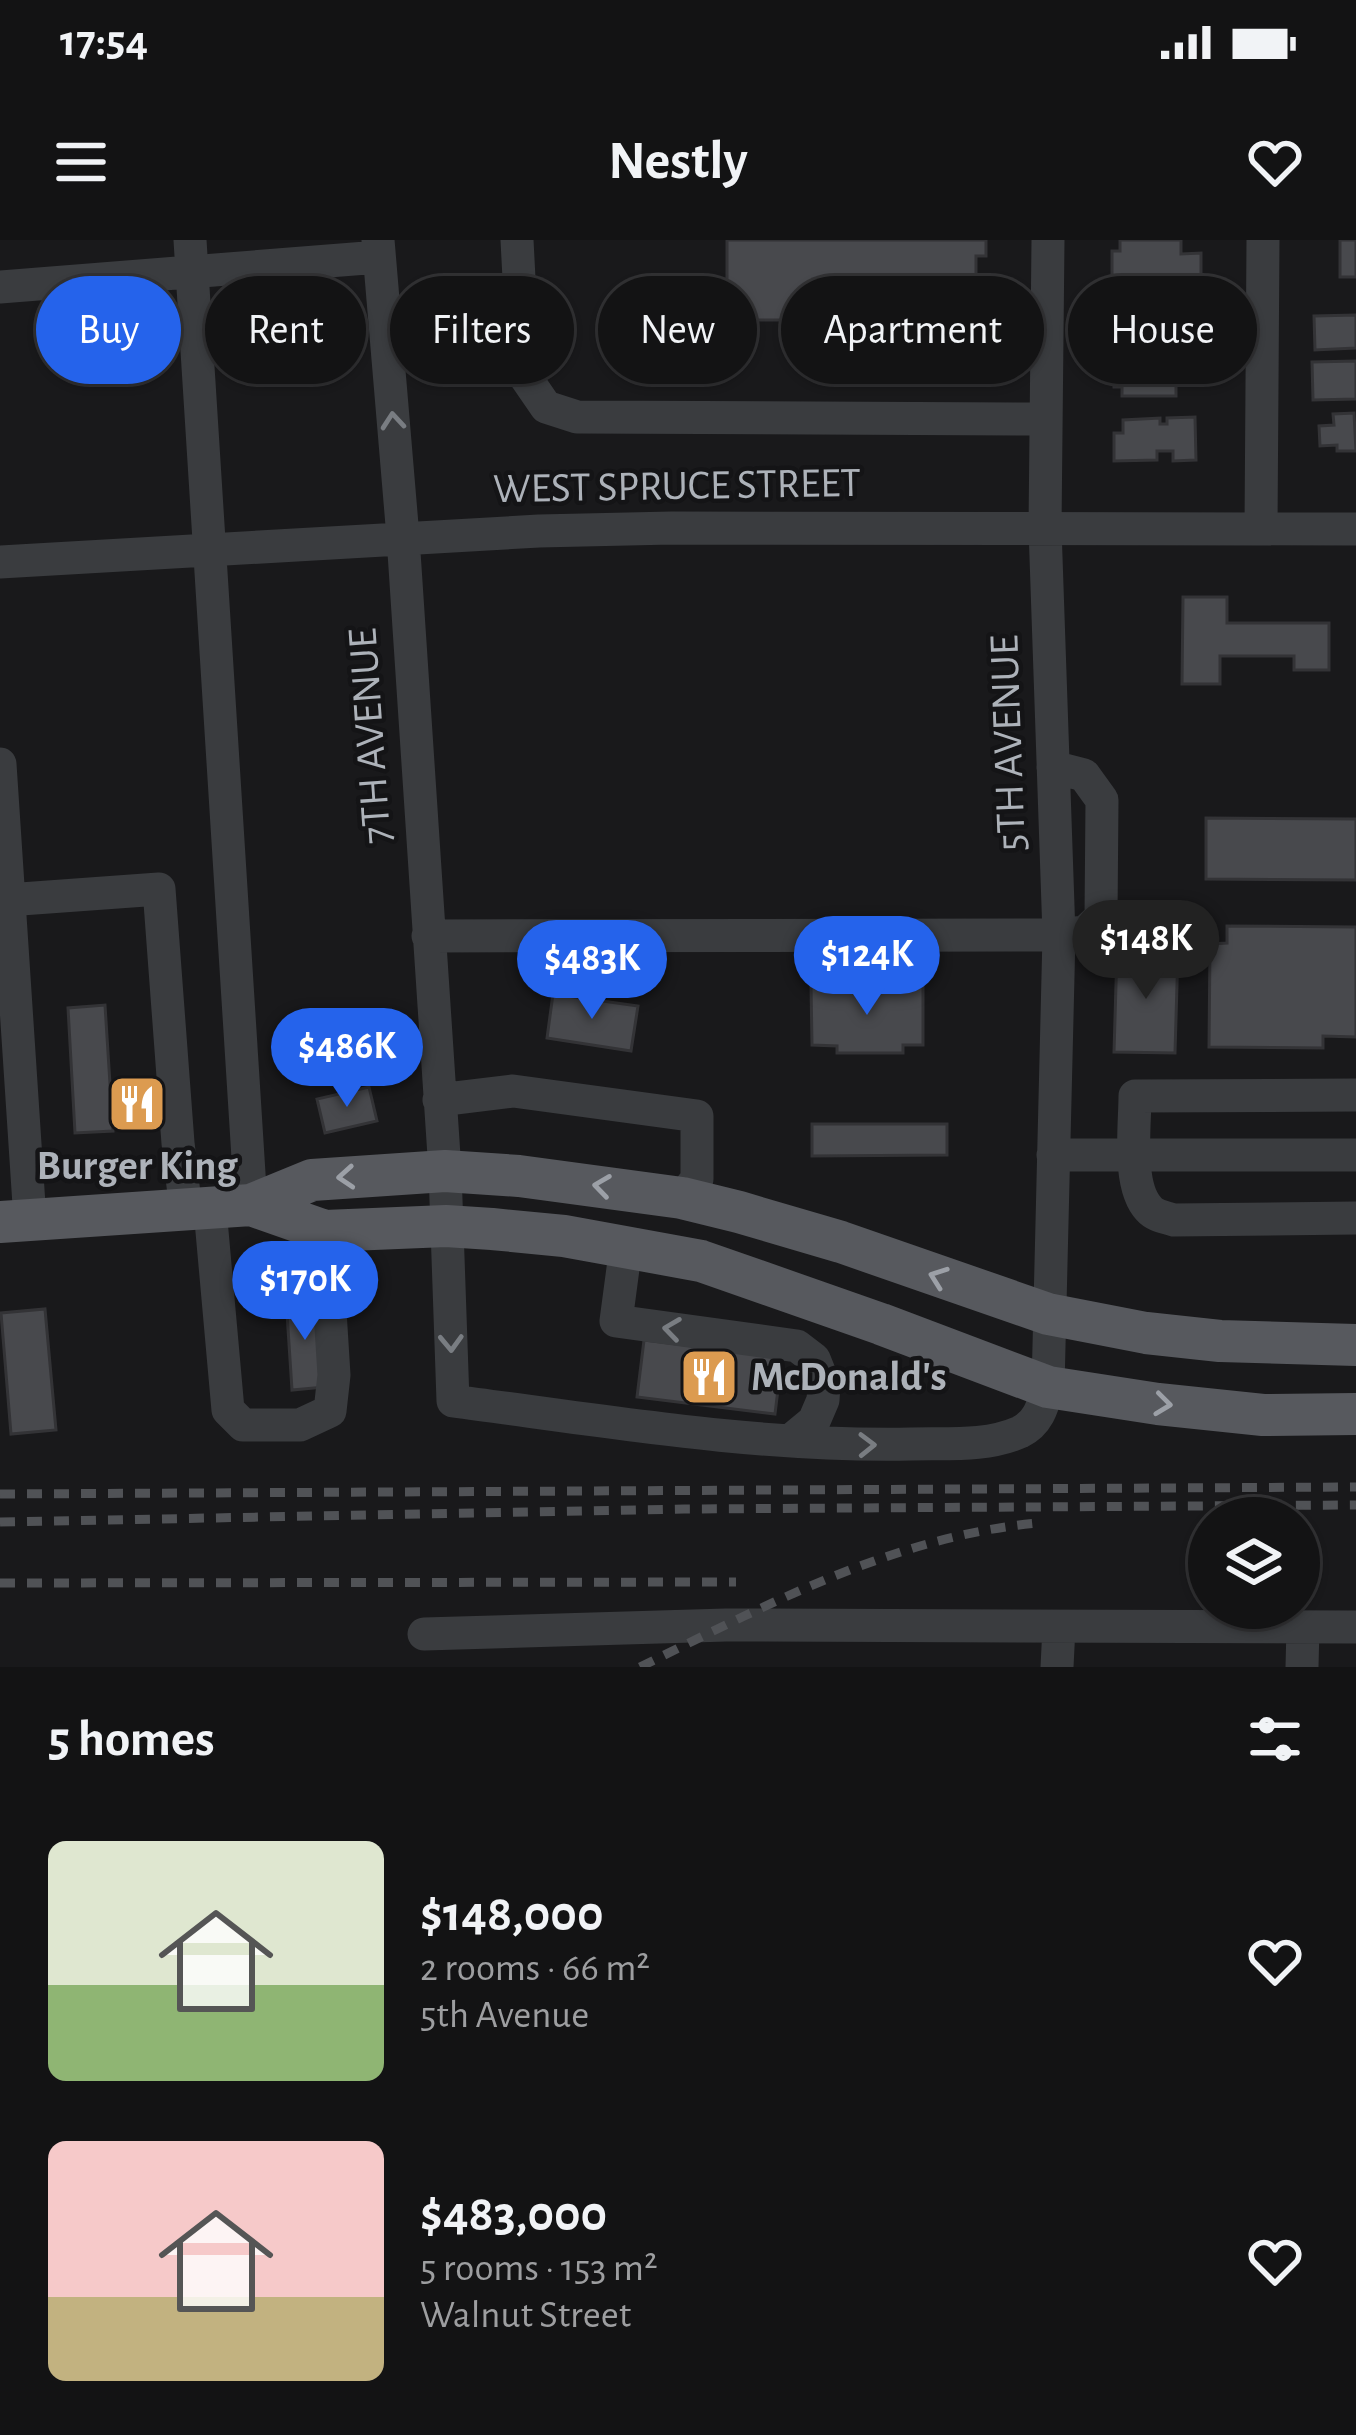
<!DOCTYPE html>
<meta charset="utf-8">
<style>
:root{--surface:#131314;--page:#202022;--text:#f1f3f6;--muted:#9d9ea0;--line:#323234;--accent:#2563eb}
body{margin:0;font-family:"Alegreya Sans",sans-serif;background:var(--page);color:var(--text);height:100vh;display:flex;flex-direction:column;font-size:45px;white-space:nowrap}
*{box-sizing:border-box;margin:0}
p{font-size:39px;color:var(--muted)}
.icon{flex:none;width:66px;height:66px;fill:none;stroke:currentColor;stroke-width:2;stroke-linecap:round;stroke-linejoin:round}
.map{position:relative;height:1427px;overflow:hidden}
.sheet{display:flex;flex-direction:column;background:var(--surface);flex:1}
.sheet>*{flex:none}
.hud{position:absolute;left:36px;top:36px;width:1284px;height:108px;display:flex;gap:24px}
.buttons{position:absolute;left:1188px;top:1257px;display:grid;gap:24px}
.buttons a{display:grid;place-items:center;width:132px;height:132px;border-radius:50%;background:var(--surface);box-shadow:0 3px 9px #0004,0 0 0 3px var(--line);font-size:60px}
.price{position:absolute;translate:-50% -102px;padding:0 27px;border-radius:42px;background:var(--accent);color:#fff;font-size:39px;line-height:78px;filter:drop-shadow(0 3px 6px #0008)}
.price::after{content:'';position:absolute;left:50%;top:72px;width:36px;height:27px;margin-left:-18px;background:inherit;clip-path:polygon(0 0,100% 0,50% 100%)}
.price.on{background:#222;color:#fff}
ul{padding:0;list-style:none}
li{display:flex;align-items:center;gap:36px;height:300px;padding:0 48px}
li span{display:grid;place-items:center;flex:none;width:336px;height:240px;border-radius:18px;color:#555}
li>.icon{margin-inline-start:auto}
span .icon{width:144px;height:144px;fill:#fffc;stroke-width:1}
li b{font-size:51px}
h2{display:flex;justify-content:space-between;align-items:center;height:144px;padding:0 48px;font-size:51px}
.tag{padding:0 42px;border-radius:54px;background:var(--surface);box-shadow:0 3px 9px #0004,0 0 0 3px var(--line);font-size:42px;line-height:108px}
.tag.on{background:var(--accent);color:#fff}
.status{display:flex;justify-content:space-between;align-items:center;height:84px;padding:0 60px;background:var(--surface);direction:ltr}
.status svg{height:33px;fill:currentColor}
header{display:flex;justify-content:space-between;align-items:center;height:156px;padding:0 48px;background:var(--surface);font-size:54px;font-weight:700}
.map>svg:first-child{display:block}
.building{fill:#48494d;stroke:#333336;stroke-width:3}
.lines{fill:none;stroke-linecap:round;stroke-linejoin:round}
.minor{stroke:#3a3c3f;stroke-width:33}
.major{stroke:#57595e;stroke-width:42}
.rail{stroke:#505256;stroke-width:9;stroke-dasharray:15 12;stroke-linecap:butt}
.oneway{stroke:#797d82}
.oneway2{stroke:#9ca0a7}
.labels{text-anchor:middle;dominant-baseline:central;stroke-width:9;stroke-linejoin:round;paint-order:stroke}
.street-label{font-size:42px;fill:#adb2b9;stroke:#141416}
.poi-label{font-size:42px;font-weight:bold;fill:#adb2b9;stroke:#141416}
</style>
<div class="status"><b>17:54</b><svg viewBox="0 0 49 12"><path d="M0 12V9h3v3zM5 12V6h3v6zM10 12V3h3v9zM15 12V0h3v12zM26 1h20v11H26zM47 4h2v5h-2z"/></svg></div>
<header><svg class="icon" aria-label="menu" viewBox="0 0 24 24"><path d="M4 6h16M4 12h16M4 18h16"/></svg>Nestly<svg class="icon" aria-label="heart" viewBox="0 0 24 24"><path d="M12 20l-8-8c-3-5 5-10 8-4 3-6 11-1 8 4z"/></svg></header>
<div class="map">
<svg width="1356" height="1427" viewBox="0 0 1356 1427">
<rect width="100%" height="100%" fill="#19191b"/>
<!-- building -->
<path class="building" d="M727 0H986V16H976V45H929V85H863V80H727Z
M1120 0H1181V14L1201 13V44H1121V39H1112V11H1120Z
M1340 0H1356V37H1340Z
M1172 64 1173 101 1124 102 1123 65Z
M1356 75V108L1315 110 1314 76Z
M1123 121H1194V145H1176V156H1122V147H1114V127L1123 128Z
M1356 121V159L1313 160 1312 122Z
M1354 173 1356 211H1337V205L1320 206 1319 186 1334 185 1333 174Z
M1195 177 1196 220 1173 221V211H1157V220L1114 221V193H1123V180L1160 178V184H1167V178Z
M1183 357H1227V383H1329V430H1294V416H1220V444H1182Z
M1206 578 1356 579V640L1206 639Z
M1227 686 1356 687V797L1323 796V808L1209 807 1210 704 1227 703Z
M1117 710 1178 711 1175 813 1114 812Z
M811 746H923V805H903V813H837V806L812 805Z
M553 754 638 766 631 811 547 798Z
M105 765 113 891 75 893 68 768Z
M369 847 377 881 325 893 317 859Z
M812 884H947V915L812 916Z
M319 1056 325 1147 292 1150 286 1058Z
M45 1069 56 1190 11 1194 1 1073Z
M644 1100 782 1117 775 1174 637 1157Z"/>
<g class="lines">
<!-- minor -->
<path class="minor" d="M190 0 251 965
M378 0 403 297 445 931 453 1161C605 1181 758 1207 911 1204 947 1203 986 1207 1020 1192 1039 1183 1043 1165 1048 1147L1059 695 1045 288 1048 0
M517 0 524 135 546 167 577 177 1045 179
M0 47 379 17
M1261 289 1263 0
M0 322 539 291 672 288 1356 289
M0 524 30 980
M7 660 159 649 178 903 186 971
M428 696 1059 695 1085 692 1101 677 1102 560 1084 535 1053 527
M1356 855 1135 856C1135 886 1127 946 1149 969 1155 976 1165 977 1174 980L1356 978
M439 860 513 851 697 876V939L682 958
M1053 915H1356
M210 969 228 1170 243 1185H300L330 1171 334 1135 325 991
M626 1006 616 1081 797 1106 814 1119 824 1144 823 1160 814 1181 791 1200
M424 1394 726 1385 1356 1387
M1057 1427 1059 1387
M1302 1427 1303 1387"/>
<!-- major -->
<path class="major" d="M251 965 325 991 446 986 492 989 564 996 701 1021 881 1084 1048 1147 1158 1164 1263 1175 1356 1174
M0 982 251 965 312 940 445 931 519 936 682 958 739 972 841 1002 1048 1074 1146 1093 1220 1101 1356 1105"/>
<!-- rail -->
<path class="rail" d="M0 1254 1356 1247
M0 1282 684 1269 1356 1265
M0 1343 736 1342
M640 1427C767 1365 895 1296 1038 1283"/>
</g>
<!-- one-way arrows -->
<defs><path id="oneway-chevron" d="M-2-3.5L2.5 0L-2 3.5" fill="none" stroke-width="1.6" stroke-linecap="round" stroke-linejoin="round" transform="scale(3)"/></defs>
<g class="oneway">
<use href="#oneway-chevron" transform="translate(393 181) rotate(-95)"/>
<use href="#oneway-chevron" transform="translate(672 1089) rotate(-172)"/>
<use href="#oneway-chevron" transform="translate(451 1103) rotate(88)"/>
<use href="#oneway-chevron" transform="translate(867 1205) rotate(-1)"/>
</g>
<g class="oneway2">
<use href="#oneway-chevron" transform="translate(346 937) rotate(176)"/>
<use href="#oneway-chevron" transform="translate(602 946) rotate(-172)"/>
<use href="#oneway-chevron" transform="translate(938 1037) rotate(-160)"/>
<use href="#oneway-chevron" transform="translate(1163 1164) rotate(7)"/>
</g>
<!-- icons -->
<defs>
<symbol id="restaurant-square" viewBox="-11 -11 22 22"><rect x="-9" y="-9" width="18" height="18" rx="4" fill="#dc9b50" stroke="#141416"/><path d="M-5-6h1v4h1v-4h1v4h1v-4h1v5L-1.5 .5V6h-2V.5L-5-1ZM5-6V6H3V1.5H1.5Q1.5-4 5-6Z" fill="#fff"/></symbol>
</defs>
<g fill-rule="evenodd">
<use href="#restaurant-square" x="104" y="831" width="66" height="66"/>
<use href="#restaurant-square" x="676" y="1104" width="66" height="66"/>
</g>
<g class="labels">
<!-- street labels -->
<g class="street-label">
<text transform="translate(677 246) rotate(-1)">WEST SPRUCE STREET</text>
<text transform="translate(370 496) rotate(-94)">7TH AVENUE</text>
<text transform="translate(1008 503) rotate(-92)">5TH AVENUE</text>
</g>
<!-- poi labels -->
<g class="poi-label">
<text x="137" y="926">Burger King</text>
<text x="751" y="1137" text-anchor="start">McDonald's</text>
</g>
</g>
</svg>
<div class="buttons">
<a><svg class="icon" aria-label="layers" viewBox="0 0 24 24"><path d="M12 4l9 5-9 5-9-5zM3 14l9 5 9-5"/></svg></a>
</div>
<b class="price on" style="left:1146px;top:762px">$148K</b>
<b class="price" style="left:867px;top:778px">$124K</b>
<b class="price" style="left:592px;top:782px">$483K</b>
<b class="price" style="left:347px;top:870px">$486K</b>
<b class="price" style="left:305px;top:1103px">$170K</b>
<div class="hud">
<a class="tag on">Buy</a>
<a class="tag">Rent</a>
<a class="tag">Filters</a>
<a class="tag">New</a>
<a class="tag">Apartment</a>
<a class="tag">House</a>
</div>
</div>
<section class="sheet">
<h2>5 homes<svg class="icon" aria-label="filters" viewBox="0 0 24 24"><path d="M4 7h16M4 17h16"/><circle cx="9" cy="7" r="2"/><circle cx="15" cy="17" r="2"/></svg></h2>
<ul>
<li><span style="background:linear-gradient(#dfe7d0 60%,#8fb573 0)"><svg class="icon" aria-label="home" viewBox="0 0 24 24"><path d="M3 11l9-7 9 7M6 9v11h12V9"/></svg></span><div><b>$148,000</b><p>2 rooms · 66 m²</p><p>5th Avenue</p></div><svg class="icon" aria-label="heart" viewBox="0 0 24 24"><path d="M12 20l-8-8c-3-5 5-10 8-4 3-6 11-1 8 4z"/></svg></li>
<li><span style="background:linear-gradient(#f6c9c9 65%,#c2b280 0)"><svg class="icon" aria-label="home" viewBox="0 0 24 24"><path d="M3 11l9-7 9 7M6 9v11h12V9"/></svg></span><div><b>$483,000</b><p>5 rooms · 153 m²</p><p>Walnut Street</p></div><svg class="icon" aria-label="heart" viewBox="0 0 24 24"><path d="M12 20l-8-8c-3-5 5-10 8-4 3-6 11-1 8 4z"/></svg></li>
</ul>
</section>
